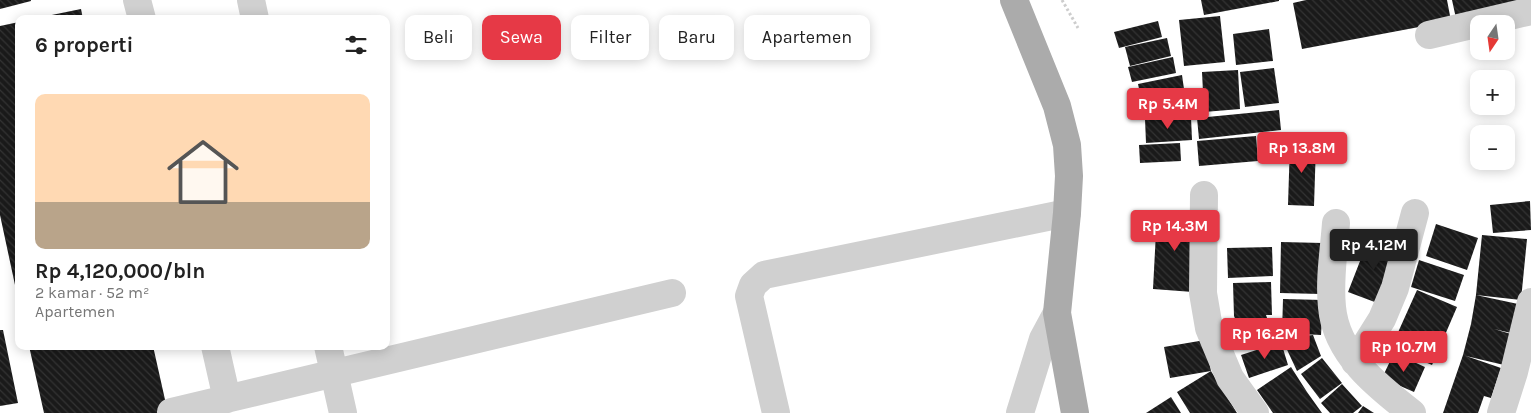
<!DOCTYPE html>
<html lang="id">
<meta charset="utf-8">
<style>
:root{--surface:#fff;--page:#f2f2f2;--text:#222;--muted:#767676;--line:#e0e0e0;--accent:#e63946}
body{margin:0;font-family:Karla,sans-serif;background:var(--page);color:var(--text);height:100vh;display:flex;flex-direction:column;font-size:19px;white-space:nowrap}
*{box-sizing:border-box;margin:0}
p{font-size:16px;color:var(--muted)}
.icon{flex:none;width:28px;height:28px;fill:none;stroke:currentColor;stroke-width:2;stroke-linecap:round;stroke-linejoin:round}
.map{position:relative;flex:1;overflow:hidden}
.panel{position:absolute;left:15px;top:15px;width:375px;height:335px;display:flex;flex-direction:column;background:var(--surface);border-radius:10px;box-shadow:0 2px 12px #0003}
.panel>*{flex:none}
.hud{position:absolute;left:405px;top:15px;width:475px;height:45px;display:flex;gap:10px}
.needle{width:32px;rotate:193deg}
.controls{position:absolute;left:1470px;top:15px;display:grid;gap:10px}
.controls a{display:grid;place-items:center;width:45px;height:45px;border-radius:10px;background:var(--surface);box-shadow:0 2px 12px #0003;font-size:25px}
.price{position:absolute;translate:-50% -42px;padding:0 11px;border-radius:5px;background:var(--accent);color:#fff;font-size:16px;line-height:32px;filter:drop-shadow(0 1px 2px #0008)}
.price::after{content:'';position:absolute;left:50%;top:30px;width:15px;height:11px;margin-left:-8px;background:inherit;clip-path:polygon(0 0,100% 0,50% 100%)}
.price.current{background:#222;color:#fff}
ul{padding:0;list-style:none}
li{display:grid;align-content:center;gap:10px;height:265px;padding:0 20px}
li+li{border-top:1px solid var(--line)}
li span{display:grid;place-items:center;height:155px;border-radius:10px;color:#555}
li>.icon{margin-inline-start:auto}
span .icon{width:90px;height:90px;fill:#fffc;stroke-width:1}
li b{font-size:21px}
h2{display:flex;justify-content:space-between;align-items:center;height:60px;padding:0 20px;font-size:21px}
.tag{padding:0 18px;border-radius:10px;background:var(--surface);box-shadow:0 2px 12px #0003;font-size:18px;line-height:45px}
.tag.current{background:var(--accent);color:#fff}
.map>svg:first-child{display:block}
.building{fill:url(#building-back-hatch)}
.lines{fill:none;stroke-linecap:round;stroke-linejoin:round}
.path{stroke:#cdcdcd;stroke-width:3;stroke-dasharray:2.5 2.5;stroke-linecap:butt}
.minor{stroke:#d0d0d0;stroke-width:28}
.major{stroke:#ababab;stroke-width:28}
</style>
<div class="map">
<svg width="1531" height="413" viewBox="0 0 1531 413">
<defs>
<pattern id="building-back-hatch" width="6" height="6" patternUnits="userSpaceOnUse" patternTransform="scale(1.25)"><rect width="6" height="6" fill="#1a1a1a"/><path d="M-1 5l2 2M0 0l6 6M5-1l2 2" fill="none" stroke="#333"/></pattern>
</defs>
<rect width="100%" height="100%" fill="#fff"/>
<!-- building -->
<path class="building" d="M0 0H31V1L0 9Z
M1201 0H1279V1L1204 15Z
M1306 0H1447L1451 21 1302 49 1293 3Z
M1452 0H1531L1457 23Z
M81 9 83 19H37V18Z
M1220 16 1225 62 1184 66 1179 20Z
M1158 21 1162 37 1119 48 1114 32Z
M19 22V298L18 299 0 215V26Z
M1269 29 1273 61 1236 65 1233 34Z
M1167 38 1171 56 1130 66 1125 47Z
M1173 57 1176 73 1132 82 1128 67Z
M1274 68 1279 103 1245 107 1240 72Z
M1238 70 1240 109 1204 112 1202 72Z
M1182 75 1184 89 1141 98 1138 84Z
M1187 95 1189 113 1146 117 1145 98Z
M1279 110 1281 130 1199 139 1197 118Z
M1191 117 1192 140 1146 143 1145 119Z
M1256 136 1258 161 1199 166 1197 141Z
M1180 143 1181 161 1140 163 1139 145Z
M1290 143 1316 144 1314 206 1288 205Z
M1530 201 1531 230 1493 233 1490 205Z
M1157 213 1197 215 1193 292 1153 289Z
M1436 224 1478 238 1467 270 1426 256Z
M1482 235 1527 239 1521 300 1476 295 1518 304 1511 333 1494 329 1511 334 1504 365 1466 356 1501 368 1491 398 1484 396 1478 413H1443L1463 355 1471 324 1476 295Z
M1369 238 1401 251 1380 304 1348 292Z
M1281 242 1323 243 1321 294 1280 293Z
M1272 247 1273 276 1228 278 1227 248Z
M1419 260 1464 275 1455 301 1411 287Z
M1271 282 1272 315H1266L1274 338 1247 347 1234 316 1233 283Z
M1417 290 1457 307 1432 365 1391 348Z
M1283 299 1323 300 1321 335 1282 333Z
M0 330H3L18 403 0 406Z
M1313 335 1321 356 1297 371 1282 339Z
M1205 340 1211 371 1237 413H1190L1177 392 1211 371 1170 378 1164 347Z
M1281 342 1288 365 1249 378 1241 355Z
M29 346H153L168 413H44Z
M1394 353 1425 367 1414 392 1382 378Z
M1322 358 1342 383 1320 399 1301 374Z
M1291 367 1307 392 1322 413H1273L1257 390Z
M1342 384 1362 406 1353 413H1330L1321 403Z
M1171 397 1181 413H1146Z
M1363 406 1374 413H1358Z"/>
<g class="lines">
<!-- path -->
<path class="path" d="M1062 0 1078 28"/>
<!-- minor -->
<path class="minor" d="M137 0 142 19
M251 0 255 19
M1429 35 1531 11
M1204 195 1203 293 1209 328 1230 378 1255 413
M1336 223C1334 251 1329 279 1332 307 1336 354 1377 386 1412 413
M215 346 227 399
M328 346 343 413
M1355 362 1382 319 1395 288 1415 213
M171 412 672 293
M776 413 749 296 753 285 764 275 1067 213
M1020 413 1043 339 1057 313
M1501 413 1514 372 1531 302"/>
<!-- major -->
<path class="major" d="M1014 0 1057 106 1067 145 1069 176 1067 213 1057 313 1075 413"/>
</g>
</svg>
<div class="controls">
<a><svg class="needle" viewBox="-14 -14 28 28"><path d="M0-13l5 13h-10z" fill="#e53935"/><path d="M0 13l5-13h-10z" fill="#767676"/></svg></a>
<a>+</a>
<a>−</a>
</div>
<b class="price" style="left:1168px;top:130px">Rp 5.4M</b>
<b class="price" style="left:1302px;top:174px">Rp 13.8M</b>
<b class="price" style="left:1175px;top:252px">Rp 14.3M</b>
<b class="price current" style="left:1374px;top:271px">Rp 4.12M</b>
<b class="price" style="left:1265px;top:360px">Rp 16.2M</b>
<b class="price" style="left:1404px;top:373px">Rp 10.7M</b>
<div class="hud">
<a class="tag">Beli</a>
<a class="tag current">Sewa</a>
<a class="tag">Filter</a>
<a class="tag">Baru</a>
<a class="tag">Apartemen</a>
</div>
<section class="panel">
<h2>6 properti<svg class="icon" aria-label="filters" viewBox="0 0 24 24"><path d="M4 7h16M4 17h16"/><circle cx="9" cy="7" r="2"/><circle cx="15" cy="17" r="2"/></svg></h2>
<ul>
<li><span style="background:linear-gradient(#ffd9b3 70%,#b9a48a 0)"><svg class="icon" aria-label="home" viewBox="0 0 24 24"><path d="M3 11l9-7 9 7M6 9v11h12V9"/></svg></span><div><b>Rp 4,120,000/bln</b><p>2 kamar · 52 m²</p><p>Apartemen</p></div></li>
</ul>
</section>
</div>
